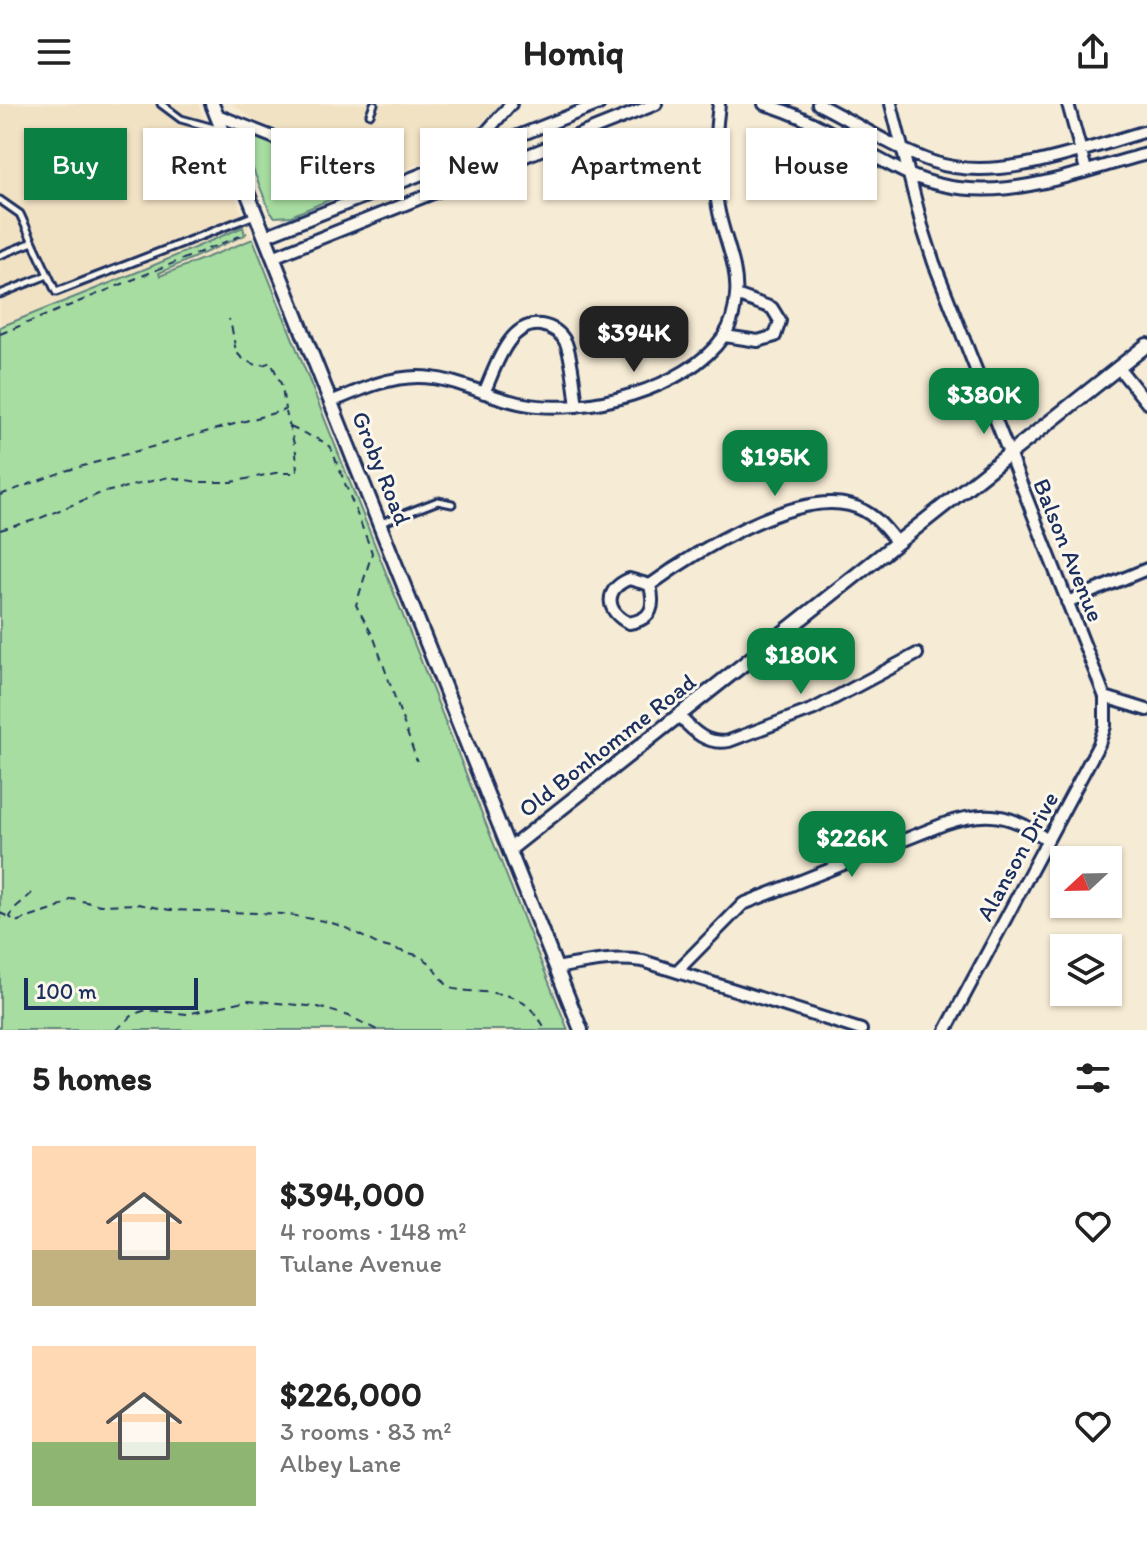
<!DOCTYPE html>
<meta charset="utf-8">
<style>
:root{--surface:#fff;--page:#f6f6f6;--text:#222;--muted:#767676;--accent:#0b8043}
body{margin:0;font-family:Itim,sans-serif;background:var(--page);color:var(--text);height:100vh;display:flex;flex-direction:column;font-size:30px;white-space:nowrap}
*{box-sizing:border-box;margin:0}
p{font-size:26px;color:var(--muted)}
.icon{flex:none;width:44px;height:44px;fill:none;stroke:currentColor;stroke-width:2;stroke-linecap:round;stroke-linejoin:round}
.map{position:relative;height:926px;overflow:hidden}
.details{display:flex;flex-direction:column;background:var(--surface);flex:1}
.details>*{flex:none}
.hud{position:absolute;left:24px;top:24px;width:1100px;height:72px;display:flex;gap:16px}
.needle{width:52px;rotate:248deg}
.fabs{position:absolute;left:1050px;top:742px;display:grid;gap:16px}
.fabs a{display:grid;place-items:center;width:72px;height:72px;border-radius:0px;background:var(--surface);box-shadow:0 2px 6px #0004;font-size:40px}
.scale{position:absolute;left:24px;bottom:20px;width:174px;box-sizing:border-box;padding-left:8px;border:4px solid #1b2f5e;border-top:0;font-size:22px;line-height:28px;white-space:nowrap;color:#1b2f5e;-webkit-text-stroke:6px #fbf7ec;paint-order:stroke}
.price{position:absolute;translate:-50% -68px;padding:0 18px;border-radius:16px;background:var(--accent);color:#fff;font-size:26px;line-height:52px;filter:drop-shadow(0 2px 4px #0008)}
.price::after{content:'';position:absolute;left:50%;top:48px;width:24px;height:18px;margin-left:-12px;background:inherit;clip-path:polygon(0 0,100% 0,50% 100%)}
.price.selected{background:#222;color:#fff}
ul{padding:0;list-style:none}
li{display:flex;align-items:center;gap:24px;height:200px;padding:0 32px}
li span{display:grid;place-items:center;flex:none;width:224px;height:160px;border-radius:0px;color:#555}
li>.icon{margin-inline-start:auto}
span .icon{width:96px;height:96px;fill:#fffc;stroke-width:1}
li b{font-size:34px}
h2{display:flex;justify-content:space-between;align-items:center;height:96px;padding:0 32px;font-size:34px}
.chip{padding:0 28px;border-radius:0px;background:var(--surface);box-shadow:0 2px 6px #0004;font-size:28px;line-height:72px}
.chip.selected{background:var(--accent);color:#fff}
header{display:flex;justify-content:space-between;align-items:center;height:104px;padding:0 32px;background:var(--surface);font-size:36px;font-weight:700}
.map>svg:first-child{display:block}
.built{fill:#f2e2c4}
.green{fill:#a7dda0;stroke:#61867f;stroke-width:2}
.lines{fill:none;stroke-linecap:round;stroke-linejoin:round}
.service-casing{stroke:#1b2f5e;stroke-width:11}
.minor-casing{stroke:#1b2f5e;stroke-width:16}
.tertiary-casing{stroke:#1b2f5e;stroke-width:18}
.path{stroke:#1b2f5e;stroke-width:2;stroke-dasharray:8 6;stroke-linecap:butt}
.service{stroke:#fbf7ec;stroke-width:5}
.minor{stroke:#fbf7ec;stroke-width:10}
.tertiary{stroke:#fbf7ec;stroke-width:12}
.labels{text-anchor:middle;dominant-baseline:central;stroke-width:6;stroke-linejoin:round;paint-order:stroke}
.street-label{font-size:24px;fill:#1b2f5e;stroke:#fbf7ec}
</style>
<header><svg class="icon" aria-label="menu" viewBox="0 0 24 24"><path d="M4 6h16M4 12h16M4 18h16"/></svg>Homiq<svg class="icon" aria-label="share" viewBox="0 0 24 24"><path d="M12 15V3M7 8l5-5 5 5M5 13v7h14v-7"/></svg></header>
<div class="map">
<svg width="1147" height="926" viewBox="0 0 1147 926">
<rect width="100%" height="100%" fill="#f6ebd4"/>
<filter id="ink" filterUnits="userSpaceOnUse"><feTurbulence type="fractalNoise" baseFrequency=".0125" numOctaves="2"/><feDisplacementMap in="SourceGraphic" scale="16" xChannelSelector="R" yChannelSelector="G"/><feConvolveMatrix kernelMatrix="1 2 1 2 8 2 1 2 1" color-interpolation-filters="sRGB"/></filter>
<g filter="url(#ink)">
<!-- built -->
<path class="built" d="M0 0H198L253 135 0 236Z
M232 0H500L458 45 390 71 256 17Z"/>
<!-- green -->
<path class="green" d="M253 31H259L365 76 367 80 291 112 275 113 270 108 243 40Z
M243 123 245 131 159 169 160 172 253 135 568 926H0V223L145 165Z"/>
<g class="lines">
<defs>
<path id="service" d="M161 0 181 15 221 26
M370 10 374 0
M0 96 20 110 56 188 255 111
M0 151 33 138
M0 190 48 171
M381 419 438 397 452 400"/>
<path id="minor" d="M764 0C815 14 861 48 908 70 989 106 1066 71 1147 50
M818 0C856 19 893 44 933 58 997 80 1083 45 1147 27
M891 0 922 122 934 159 1105 593 1147 606
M1068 0 1086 66
M217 11 394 81
M474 72 465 52 511 0
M265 132 599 0
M273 153 656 0
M725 232 758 237 775 232 780 217 772 204 736 191
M1118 263 1147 299
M484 289C495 265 508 217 541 221 553 223 561 229 566 239 573 258 574 282 577 302
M331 298C360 286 387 273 418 273 456 273 488 294 524 300 584 312 687 285 723 233 731 222 735 205 736 192 739 162 723 133 718 103 712 70 715 33 719 0
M629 475 650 481C655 502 653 515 629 519 606 508 603 486 629 475Z
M650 481C694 449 793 387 849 401 871 406 884 422 897 439
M1067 498 1147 465
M680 613C694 628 707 641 729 637L814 605 917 550
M556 864C587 858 612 853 643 857L861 926
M677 867 743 800 944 720C985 706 1011 709 1046 735
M946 926 1099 640 1105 622V593"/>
<path id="tertiary" d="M212 0 581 926
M510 745 1147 241"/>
</defs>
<!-- service casing -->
<use href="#service" class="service-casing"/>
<!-- minor casing -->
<use href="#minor" class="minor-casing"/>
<!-- tertiary casing -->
<use href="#tertiary" class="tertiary-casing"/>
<!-- path -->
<path class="path" d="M0 230 247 129
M290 323 324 338 331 344 370 443 372 449 356 501 374 534 417 657
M0 391 65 367 285 306 282 282 271 258 260 262C227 252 239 244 229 215
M0 426 38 415 101 389 169 373 198 378H232L275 369H297L296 348 286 308
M32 789 14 805 10 813 15 818 56 805 72 795 101 801 138 800 170 806 284 810 329 818 344 823 379 841 420 852 430 859 449 884C493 893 520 879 546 926
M0 809 9 813
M116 926 134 910 146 906 188 910 248 896 318 903 349 912 377 926"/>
<!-- service -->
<use href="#service" class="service"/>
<!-- minor -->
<use href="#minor" class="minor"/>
<!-- tertiary -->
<use href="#tertiary" class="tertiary"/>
</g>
</g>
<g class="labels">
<!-- street labels -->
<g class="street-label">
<text transform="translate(382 364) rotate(68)">Groby Road</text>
<text transform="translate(1069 446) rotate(68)">Balson Avenue</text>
<text transform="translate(607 641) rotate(-38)">Old Bonhomme Road</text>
<text transform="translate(1017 752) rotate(-61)">Alanson Drive</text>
</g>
</g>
</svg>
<div class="fabs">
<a><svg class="needle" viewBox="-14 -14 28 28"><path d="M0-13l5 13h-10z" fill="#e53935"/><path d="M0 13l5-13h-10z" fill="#767676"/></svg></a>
<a><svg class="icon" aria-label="layers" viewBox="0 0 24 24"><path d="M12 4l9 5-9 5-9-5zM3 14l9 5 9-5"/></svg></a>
</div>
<div class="scale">100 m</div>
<b class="price selected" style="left:634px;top:270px">$394K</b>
<b class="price" style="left:984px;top:332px">$380K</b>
<b class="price" style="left:775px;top:394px">$195K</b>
<b class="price" style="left:801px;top:592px">$180K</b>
<b class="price" style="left:852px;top:775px">$226K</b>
<div class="hud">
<a class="chip selected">Buy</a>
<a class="chip">Rent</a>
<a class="chip">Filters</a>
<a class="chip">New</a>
<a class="chip">Apartment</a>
<a class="chip">House</a>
</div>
</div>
<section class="details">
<h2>5 homes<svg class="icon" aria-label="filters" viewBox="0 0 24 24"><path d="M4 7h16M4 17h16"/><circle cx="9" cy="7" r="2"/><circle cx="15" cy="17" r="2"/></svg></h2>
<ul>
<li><span style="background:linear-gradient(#ffd9b3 65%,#c2b280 0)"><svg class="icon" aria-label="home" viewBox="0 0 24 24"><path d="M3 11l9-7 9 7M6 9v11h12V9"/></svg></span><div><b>$394,000</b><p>4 rooms · 148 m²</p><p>Tulane Avenue</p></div><svg class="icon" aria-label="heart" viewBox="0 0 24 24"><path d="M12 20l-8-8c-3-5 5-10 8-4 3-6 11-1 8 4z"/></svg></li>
<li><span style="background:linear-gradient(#ffd9b3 60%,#8fb573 0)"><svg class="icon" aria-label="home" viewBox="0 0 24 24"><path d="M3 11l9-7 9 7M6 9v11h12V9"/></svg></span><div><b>$226,000</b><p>3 rooms · 83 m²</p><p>Albey Lane</p></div><svg class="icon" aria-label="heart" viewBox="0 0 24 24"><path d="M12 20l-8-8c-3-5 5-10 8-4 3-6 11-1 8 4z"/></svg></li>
</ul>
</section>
